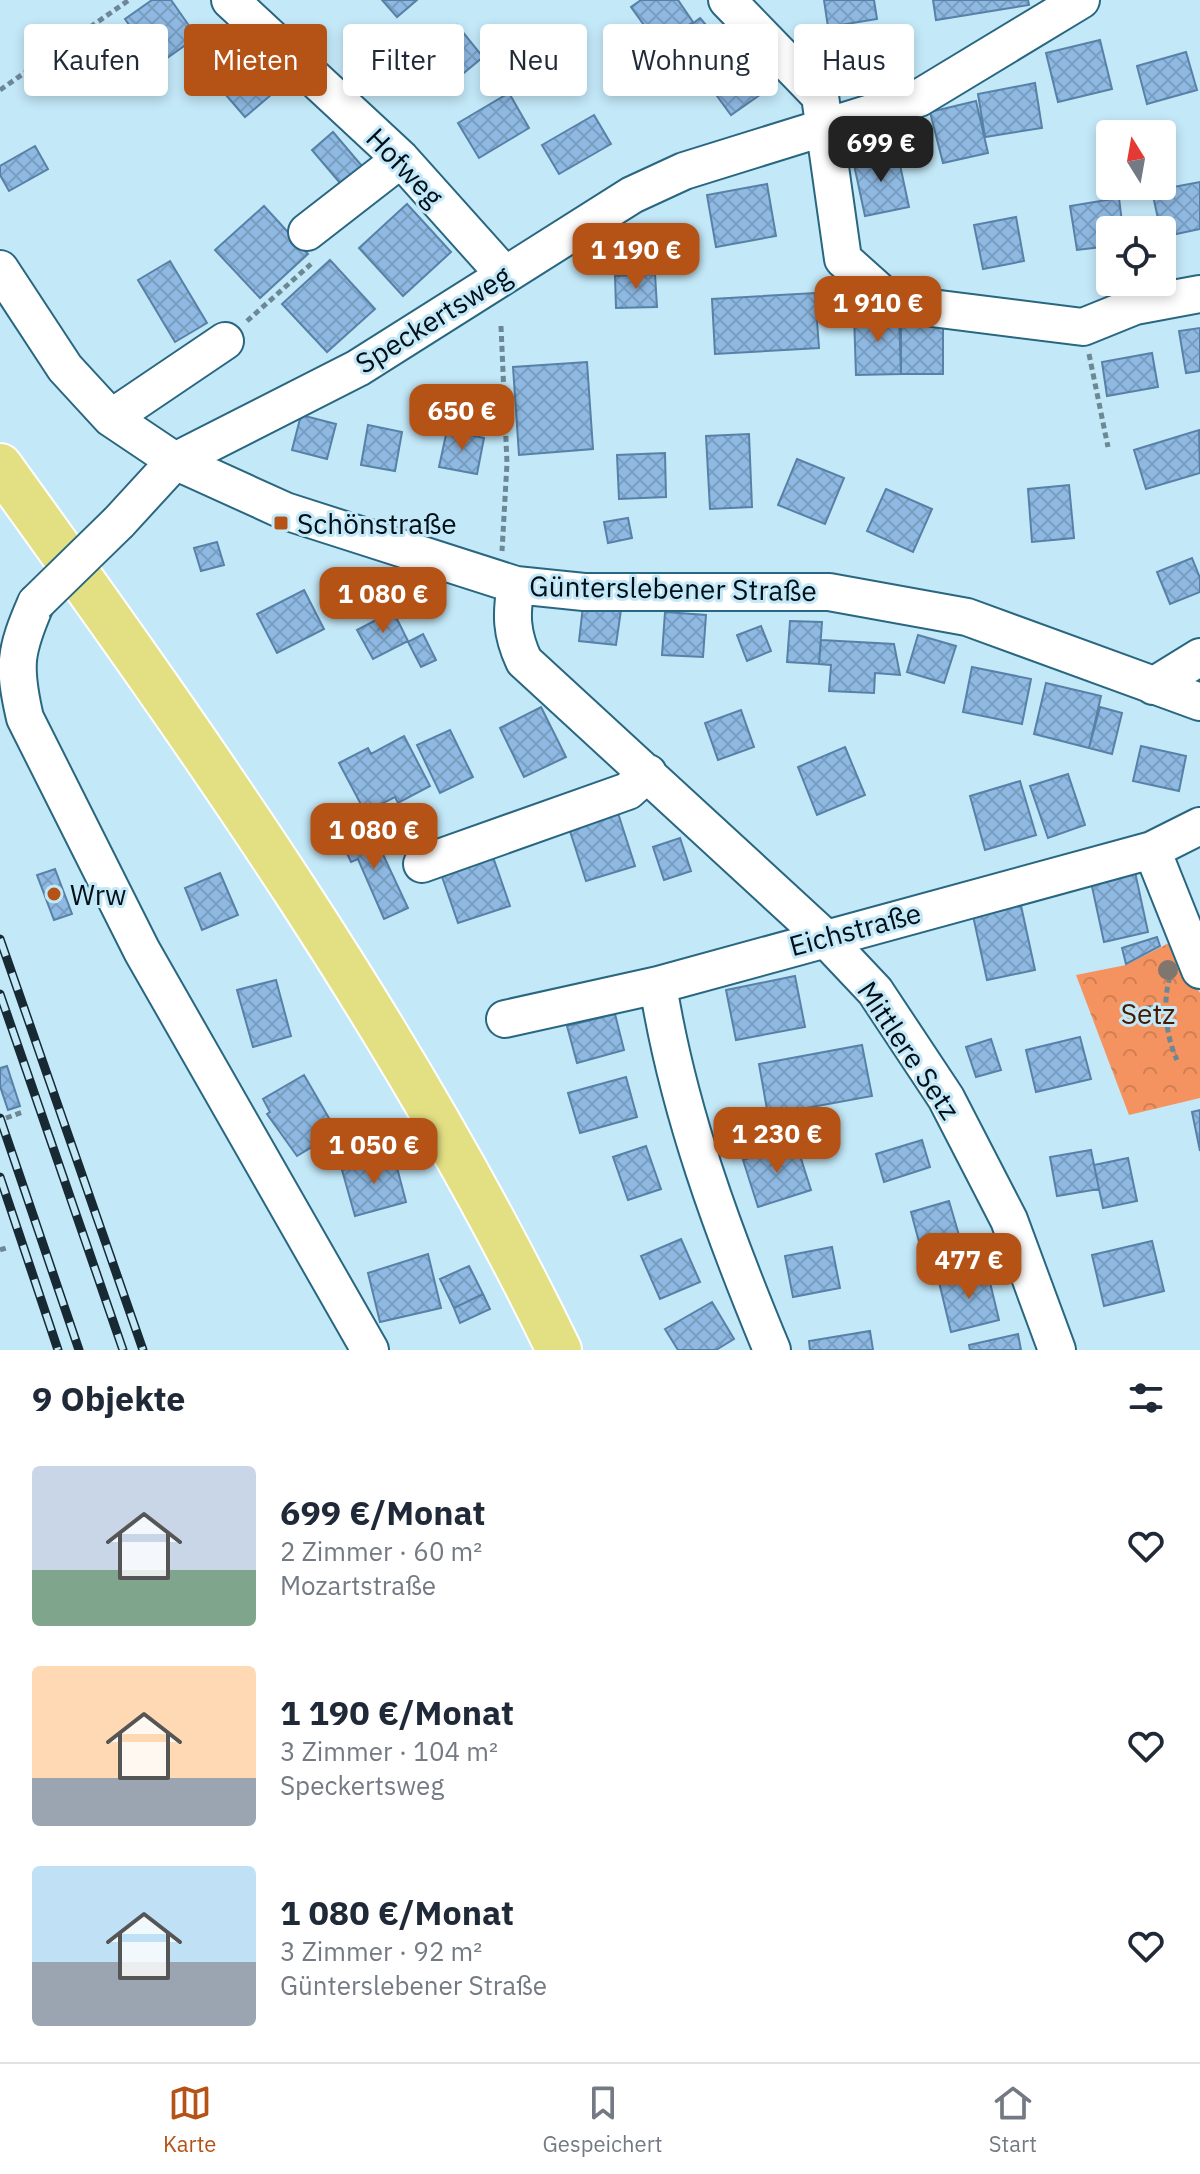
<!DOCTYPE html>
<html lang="de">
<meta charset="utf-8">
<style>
:root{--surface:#fff;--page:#f2f2f3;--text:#1f2937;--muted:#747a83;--line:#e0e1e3;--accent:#b55316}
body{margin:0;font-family:"IBM Plex Sans",sans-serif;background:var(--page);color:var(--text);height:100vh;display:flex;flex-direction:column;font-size:30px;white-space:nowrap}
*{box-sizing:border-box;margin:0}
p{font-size:26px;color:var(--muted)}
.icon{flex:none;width:44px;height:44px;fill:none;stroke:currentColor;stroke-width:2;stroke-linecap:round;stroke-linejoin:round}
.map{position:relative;height:1350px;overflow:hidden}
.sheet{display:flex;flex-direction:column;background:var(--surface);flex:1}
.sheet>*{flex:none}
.banner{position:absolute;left:24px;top:24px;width:1152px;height:72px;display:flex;gap:16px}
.needle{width:52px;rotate:349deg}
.buttons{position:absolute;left:1096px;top:120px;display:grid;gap:16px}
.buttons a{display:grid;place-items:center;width:80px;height:80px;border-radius:8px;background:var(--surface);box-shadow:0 4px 12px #0003;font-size:40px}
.price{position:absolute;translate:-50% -68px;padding:0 18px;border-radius:16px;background:var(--accent);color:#fff;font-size:26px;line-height:52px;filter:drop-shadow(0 2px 4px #0008)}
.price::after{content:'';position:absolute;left:50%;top:48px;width:24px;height:18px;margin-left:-12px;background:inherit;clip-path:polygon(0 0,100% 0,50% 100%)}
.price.on{background:#222;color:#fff}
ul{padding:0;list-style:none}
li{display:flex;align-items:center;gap:24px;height:200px;padding:0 32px}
li span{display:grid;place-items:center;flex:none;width:224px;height:160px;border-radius:8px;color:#555}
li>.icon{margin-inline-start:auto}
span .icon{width:96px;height:96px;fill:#fffc;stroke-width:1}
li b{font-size:34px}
h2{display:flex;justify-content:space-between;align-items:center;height:96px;padding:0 32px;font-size:34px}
.pill{padding:0 28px;border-radius:8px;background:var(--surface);box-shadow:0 4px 12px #0003;font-size:28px;line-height:72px}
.pill.on{background:var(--accent);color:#fff}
.menu{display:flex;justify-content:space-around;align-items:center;height:112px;border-top:2px solid var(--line);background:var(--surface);font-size:22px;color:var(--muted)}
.menu a{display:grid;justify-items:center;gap:4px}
.menu .on{color:var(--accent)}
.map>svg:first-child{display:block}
.park{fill:url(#park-crowns)}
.building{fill:url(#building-cross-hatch);stroke:#5781a7;stroke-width:2}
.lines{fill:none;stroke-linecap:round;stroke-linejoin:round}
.minor-casing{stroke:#296780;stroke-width:40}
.major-casing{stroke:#fff;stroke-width:48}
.path{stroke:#6d8895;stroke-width:5;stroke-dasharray:6 4;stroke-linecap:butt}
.minor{stroke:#fff;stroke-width:36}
.major{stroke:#e3e084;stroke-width:44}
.rail-casing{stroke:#172933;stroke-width:9}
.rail{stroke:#c3e8f8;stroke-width:6;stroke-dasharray:18;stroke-linecap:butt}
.minor-bridge-casing{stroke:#296780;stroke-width:40;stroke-linecap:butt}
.minor-bridge{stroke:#fff;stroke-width:36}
.tree{fill:#7f7670}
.poi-dot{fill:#b55316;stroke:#c3e8f8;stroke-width:3}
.labels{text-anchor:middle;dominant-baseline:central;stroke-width:6;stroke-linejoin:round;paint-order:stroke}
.street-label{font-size:28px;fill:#000f18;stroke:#c3e8f8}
.poi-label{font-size:28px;fill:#000f18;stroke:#c3e8f8;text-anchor:start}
.park-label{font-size:28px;fill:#471900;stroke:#c3e8f8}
</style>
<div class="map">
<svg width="1200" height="1350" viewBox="0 0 1200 1350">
<defs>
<pattern id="park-crowns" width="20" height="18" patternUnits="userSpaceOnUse" patternTransform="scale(2)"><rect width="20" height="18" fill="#f59360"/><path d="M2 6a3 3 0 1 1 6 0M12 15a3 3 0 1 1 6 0" fill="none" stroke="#d07e53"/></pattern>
<pattern id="building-cross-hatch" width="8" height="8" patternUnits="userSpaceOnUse" patternTransform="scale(2)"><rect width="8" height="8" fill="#8eb9e2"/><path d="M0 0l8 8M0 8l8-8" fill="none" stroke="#799ec1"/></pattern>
</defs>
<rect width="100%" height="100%" fill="#c3e8f8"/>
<!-- park -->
<path class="park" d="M1171 942 1200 993V1098L1129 1115 1076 975 1126 965Z"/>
<!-- building -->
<path class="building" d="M152 0H171L197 37 157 65 125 19Z
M382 0H417L397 17Z
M641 0H678L693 22 659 46 631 7Z
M824 0H874L877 19 828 27Z
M933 0H1028L1029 5 936 20Z
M700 18 722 44 686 74 663 46Z
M457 25 483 57 454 81 428 50Z
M1100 40 1112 89 1058 102 1046 53Z
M731 46 764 92 731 115 698 70Z
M233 51 271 95 245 117 207 73Z
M1186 52 1197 90 1147 104 1137 66Z
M1035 83 1042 128 985 137 978 94Z
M509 93 529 128 479 158 458 123Z
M976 101 988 153 943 163 930 112Z
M594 115 611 144 559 174 542 145Z
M333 132 367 172 346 190 312 150Z
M35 146 48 169 9 191 0 175V166Z
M897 151 909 207 865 216 853 160Z
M1200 182V229L1162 237 1152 191Z
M767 184 776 236 716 247 707 195Z
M1119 198 1123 230H1110V246L1077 250 1070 206Z
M407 204 451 252 403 296 359 248Z
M264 206 308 254 260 298 215 250Z
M1016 217 1024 261 983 269 974 225Z
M330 260 375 309 327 352 282 304Z
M170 261 207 323 175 342 138 280Z
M655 274 657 307 616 308 615 276Z
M815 293 819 348 715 354 712 299Z
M899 314 901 374 856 375 854 315Z
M901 327H943V374H901Z
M1200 328V371L1186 373 1179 331Z
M1152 353 1158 387 1107 396 1102 362Z
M587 362 593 449 519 455 513 367Z
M301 415 336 424 327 459 292 450Z
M368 425 402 432 395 471 361 465Z
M447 430 484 438 477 474 439 467Z
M1199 430 1200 473 1146 489 1134 450Z
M749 434 752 507 710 509 706 436Z
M665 453 666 497 619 499 617 455Z
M797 459 844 478 825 524 778 505Z
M1069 485 1074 538 1032 542 1028 489Z
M886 489 932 509 913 552 867 531Z
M628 518 632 538 608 543 604 522Z
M217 542 224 565 201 571 194 548Z
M1192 558 1200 578V592L1170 604 1157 572Z
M304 590 324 629 277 653 257 614Z
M583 606 621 610 616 645 579 641Z
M393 611 408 641 373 659 357 630Z
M665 612 706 615 703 657 662 655Z
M790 621 822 622 819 664 787 662Z
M761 626 771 651 747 661 737 635Z
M423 634 436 660 421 667 408 642Z
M918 635 956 646 944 683 907 672Z
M821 640 894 644 900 675 875 673 874 693 829 691 831 665 819 664Z
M972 667 1031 679 1022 724 963 712Z
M1046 683 1101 696 1089 748 1034 734Z
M541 707 566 757 524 777 500 728Z
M1100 707 1122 713 1112 754 1089 748Z
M741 710 754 747 718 760 705 723Z
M450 730 473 777 440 793 417 745Z
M404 736 430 786 398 803 395 797 365 812 339 763 368 748 371 754Z
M1141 746 1186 756 1179 791 1133 781Z
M845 747 865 795 817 815 798 767Z
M1068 774 1085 825 1048 838 1030 786Z
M1020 781 1036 835 985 850 970 796Z
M617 810 635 866 586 881 568 825Z
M351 823 359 839 370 834 377 850 380 848 408 908 384 919 358 859 351 862 336 830Z
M680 838 691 871 664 880 653 847Z
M492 854 510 906 458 923 440 871Z
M55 869 72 914 54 920 37 875Z
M1135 872 1148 932 1104 942 1091 882Z
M220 873 238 915 202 930 185 888Z
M1020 901 1035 970 987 980 972 911Z
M1157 937 1160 946 1126 964 1122 948Z
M795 976 805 1027 736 1040 726 990Z
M276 980 291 1036 253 1047 237 990Z
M615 1014 624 1050 577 1063 567 1026Z
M1080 1037 1091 1079 1036 1092 1026 1050Z
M991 1039 1001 1070 976 1077 966 1047Z
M862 1045 872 1096 768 1115 759 1064Z
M7 1066 20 1106 8 1110 0 1086V1068Z
M304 1075 337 1132 297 1156 267 1114 270 1112 263 1099Z
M626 1077 637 1117 580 1133 568 1093Z
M1200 1110V1151L1192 1112Z
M922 1140 930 1167 884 1182 876 1154Z
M796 1143 811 1190 758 1207 743 1160Z
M646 1146 661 1189 628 1200 613 1157Z
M1091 1150 1099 1189 1057 1196 1050 1157Z
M394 1156 406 1202 355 1216 342 1170Z
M1128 1158 1137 1201 1103 1208 1094 1165Z
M949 1201 961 1242 922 1253 911 1212Z
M681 1239 700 1282 660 1299 641 1256Z
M1152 1241 1164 1291 1104 1306 1092 1255Z
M832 1247 840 1288 793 1297 785 1256Z
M428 1254 441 1308 380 1322 368 1273Z
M469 1266 483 1294 454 1308 440 1279Z
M987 1270 999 1320 951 1332 939 1282Z
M483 1294 490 1309 460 1323 454 1308Z
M712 1302 734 1339 716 1350H678L665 1329Z
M870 1331 873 1350H810L809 1341Z
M1018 1334 1021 1350H970L969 1345Z"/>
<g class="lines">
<defs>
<path id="minor" d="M230 0 401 159 504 274
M727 0 820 96 843 259 892 303 1083 327 1135 306 1200 294
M307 232 401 159
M0 269 65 368 111 418 175 461 285 511 516 585 584 592H829L967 617 1200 702
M111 418 225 341
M119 522 175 461 358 368 632 195 684 171 919 98 1081 0
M516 585C511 614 511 633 524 661L824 937 875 991 946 1098 1009 1220 1057 1350
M36 603C15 651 13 666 25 718L142 951 370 1350
M1153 686 1200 657
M1152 850 1200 970
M422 864 628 791 648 773
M658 985C678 1111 723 1232 772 1350
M505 1019 658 985 1152 850 1200 826"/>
<path id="major" d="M0 466C204 749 407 1036 559 1350"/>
</defs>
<!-- minor casing -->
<use href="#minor" class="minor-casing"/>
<!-- major casing -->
<use href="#major" class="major-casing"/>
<!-- path -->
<path class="path" d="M0 90 129 0
M247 321 311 264
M501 326 507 463 502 551
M1089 354 1108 447
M1170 977C1162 1002 1166 1037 1177 1060
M6 1118 23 1112
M0 1250 6 1248"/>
<!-- minor -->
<use href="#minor" class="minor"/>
<!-- major -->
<use href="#major" class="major"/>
<defs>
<path id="rail" d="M0 939 143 1350
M0 994 123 1350
M0 1118 79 1350
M0 1177 58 1350"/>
</defs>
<!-- rail casing -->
<use href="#rail" class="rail-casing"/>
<!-- rail -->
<use href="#rail" class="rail"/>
<defs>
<path id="minor-bridge" d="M36 603 119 522"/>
</defs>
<!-- minor-bridge casing -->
<use href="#minor-bridge" class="minor-bridge-casing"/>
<!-- minor-bridge -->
<use href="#minor-bridge" class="minor-bridge"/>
</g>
<!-- trees -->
<g class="tree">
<circle cx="1168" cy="970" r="10"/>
<circle cx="1150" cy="1015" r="10"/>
</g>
<!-- markers -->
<g class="poi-dot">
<rect x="273" y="515" width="16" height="16" rx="4"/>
<circle cx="54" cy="894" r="8"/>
</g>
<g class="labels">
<!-- street labels -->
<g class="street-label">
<text transform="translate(405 167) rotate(46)">Hofweg</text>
<text transform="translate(433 319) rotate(-32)">Speckertsweg</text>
<text transform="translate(673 588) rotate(1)">Günterslebener Straße</text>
<text transform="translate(855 929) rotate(-15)">Eichstraße</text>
<text transform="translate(909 1050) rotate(56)">Mittlere Setz</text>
</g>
<!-- poi labels -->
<g class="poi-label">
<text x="297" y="523">Schönstraße</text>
<text x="70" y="894">Wrw</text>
</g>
<!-- park labels -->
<g class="park-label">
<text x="1148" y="1013">Setz</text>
</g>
</g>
</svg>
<div class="buttons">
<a><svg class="needle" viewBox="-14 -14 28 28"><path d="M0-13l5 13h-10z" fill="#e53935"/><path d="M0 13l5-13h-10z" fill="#747a83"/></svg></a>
<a><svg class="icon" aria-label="locate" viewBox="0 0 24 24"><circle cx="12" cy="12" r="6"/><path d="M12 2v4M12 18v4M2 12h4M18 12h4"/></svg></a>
</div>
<b class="price on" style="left:881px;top:184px">699 €</b>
<b class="price" style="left:636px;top:291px">1 190 €</b>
<b class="price" style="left:878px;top:344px">1 910 €</b>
<b class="price" style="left:462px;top:452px">650 €</b>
<b class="price" style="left:383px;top:635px">1 080 €</b>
<b class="price" style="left:374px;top:871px">1 080 €</b>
<b class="price" style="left:777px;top:1175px">1 230 €</b>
<b class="price" style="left:374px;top:1186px">1 050 €</b>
<b class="price" style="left:969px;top:1301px">477 €</b>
<div class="banner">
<a class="pill">Kaufen</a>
<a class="pill on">Mieten</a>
<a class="pill">Filter</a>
<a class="pill">Neu</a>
<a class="pill">Wohnung</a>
<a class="pill">Haus</a>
</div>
</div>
<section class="sheet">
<h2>9 Objekte<svg class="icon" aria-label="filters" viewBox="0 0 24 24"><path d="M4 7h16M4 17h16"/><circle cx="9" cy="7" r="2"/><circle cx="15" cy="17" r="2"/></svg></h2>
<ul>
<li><span style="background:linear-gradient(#c9d6e8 65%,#7fa58c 0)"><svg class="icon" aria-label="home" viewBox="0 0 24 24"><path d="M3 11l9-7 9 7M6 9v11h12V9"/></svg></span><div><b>699 €/Monat</b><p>2 Zimmer · 60 m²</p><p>Mozartstraße</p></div><svg class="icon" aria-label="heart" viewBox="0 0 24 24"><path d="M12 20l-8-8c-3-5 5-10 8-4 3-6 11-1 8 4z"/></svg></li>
<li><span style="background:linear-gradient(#ffd9b3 70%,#9aa5b1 0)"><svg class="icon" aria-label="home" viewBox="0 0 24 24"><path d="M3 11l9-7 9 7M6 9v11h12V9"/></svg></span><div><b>1 190 €/Monat</b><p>3 Zimmer · 104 m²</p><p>Speckertsweg</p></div><svg class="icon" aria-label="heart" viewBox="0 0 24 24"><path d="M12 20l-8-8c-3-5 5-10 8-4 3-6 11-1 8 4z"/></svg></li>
<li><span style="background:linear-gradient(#bfe0f5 60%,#9aa5b1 0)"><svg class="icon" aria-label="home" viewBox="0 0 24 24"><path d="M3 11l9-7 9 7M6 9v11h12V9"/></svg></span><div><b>1 080 €/Monat</b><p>3 Zimmer · 92 m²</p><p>Günterslebener Straße</p></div><svg class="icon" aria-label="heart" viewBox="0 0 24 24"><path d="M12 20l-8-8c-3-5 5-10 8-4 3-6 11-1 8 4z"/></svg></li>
</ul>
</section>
<nav class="menu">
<a class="on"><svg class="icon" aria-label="map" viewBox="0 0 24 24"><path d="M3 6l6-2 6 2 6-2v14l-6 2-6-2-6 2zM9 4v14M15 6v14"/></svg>Karte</a>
<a><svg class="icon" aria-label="saved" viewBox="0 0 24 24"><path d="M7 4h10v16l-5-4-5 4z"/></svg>Gespeichert</a>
<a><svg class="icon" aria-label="home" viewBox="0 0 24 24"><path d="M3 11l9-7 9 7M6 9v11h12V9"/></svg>Start</a>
</nav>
